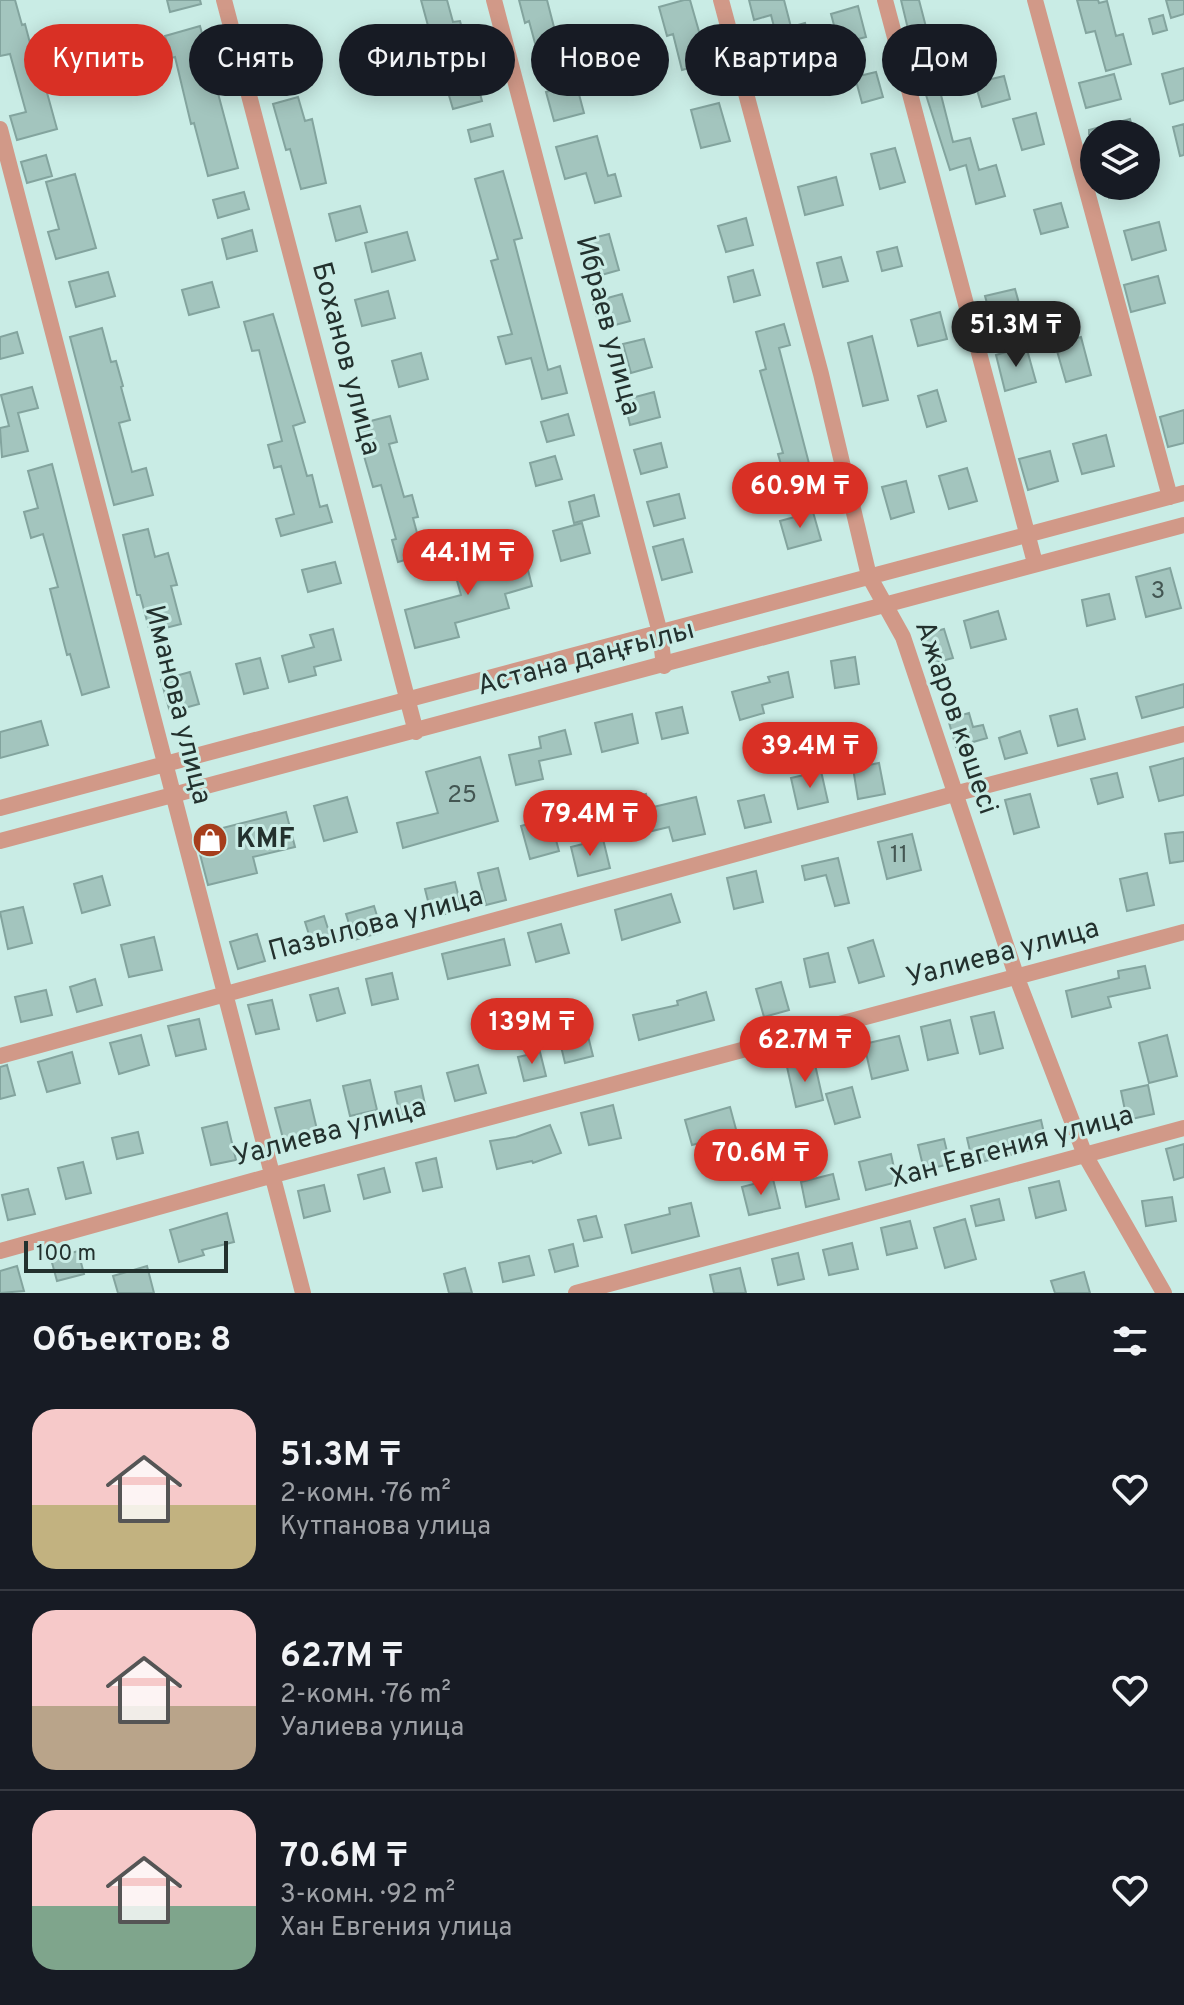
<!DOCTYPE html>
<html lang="ru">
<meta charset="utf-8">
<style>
:root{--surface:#171b24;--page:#20242c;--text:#f1f3f6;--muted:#9ea1a6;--line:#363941;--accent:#d93025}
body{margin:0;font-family:Overpass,sans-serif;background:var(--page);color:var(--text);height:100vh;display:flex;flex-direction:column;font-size:30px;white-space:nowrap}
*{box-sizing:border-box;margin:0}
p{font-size:26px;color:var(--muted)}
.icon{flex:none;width:44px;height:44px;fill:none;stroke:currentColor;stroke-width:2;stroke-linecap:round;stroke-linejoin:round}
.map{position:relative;height:1293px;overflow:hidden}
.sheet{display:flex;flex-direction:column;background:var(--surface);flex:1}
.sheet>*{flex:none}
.hud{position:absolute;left:24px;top:24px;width:1136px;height:72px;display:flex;gap:16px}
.controls{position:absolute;left:1080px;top:120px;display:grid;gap:16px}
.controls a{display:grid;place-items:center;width:80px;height:80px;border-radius:50%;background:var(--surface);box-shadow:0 4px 20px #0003;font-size:40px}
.scale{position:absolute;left:24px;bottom:20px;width:204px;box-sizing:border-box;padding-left:8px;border:4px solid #23312e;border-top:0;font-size:22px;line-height:28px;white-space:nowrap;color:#23312e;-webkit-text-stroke:6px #c9ece5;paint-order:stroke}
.price{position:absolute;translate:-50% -68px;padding:0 18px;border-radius:28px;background:var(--accent);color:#fff;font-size:26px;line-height:52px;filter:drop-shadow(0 2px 4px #0008)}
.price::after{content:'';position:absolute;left:50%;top:48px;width:24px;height:18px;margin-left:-12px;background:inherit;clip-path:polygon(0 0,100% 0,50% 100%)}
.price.current{background:#222;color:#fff}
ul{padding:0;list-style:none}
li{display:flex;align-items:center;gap:24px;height:200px;padding:0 32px}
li+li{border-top:2px solid var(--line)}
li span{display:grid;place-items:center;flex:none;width:224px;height:160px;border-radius:24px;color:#555}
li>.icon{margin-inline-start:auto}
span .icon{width:96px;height:96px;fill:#fffc;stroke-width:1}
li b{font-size:34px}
h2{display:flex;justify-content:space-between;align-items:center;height:96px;padding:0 32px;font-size:34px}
.pill{padding:0 28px;border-radius:36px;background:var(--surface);box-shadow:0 4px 20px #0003;font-size:28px;line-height:72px}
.pill.current{background:var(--accent);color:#fff}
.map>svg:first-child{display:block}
.building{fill:#a3c5be;stroke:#83a49e;stroke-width:2}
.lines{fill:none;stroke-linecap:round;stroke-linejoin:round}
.minor{stroke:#d19988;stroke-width:16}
.labels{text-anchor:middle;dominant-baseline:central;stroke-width:6;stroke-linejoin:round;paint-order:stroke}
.number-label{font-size:24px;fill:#435652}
.street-label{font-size:28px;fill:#23312e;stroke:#c9ece5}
.poi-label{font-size:28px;font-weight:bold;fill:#23312e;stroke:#c9ece5;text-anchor:start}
</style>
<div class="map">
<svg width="1184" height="1293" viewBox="0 0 1184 1293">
<rect width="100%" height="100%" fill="#c9ece5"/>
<!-- building -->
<path class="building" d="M0 0H15L22 25 25 24 35 62 45 59 53 87 46 89 57 129 17 140 10 116 26 112 10 54 0 56Z
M167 0H200L201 4 170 12Z
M421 0H447L453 22 460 21 467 46 436 55Z
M519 0H547L555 31 559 30 568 62 542 69 529 21 525 23Z
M684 0H690L708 63 682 70 673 34 667 36 659 7Z
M749 0H784L791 27 805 23 812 47 799 50 806 75 770 85 764 64 782 58 771 15 754 20Z
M901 0H919L933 54 915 58Z
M1077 0H1098L1099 3 1107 1 1116 36 1123 34 1131 64 1106 71 1095 31 1086 33Z
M1166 0H1184V14L1171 18Z
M858 6 866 37 839 44 831 14Z
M1163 15 1167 30 1153 34 1149 19Z
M200 26 238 168 208 176 194 123 191 124 175 57 171 58 165 36Z
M284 38 291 65 265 72 258 46Z
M1184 68V100L1170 104 1162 74Z
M876 72 883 97 862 103 855 77Z
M475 74 482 101 453 109 445 82Z
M1114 74 1121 99 1086 108 1079 83Z
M1004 76 1010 99 982 107 975 83Z
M576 83 584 113 554 121 546 92Z
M940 91 953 142 970 138 979 170 996 165 1005 196 976 204 966 165 950 170 926 95Z
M298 97 305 121 312 119 326 183 301 189 290 149 286 150 273 104Z
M719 103 730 141 701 148 691 110Z
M1036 113 1044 144 1022 150 1013 119Z
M1130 119 1134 134H1089V130Z
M490 124 493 136 471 142 468 130Z
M1184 124V155L1180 156 1173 127Z
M597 136 608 176 615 174 621 196 595 203 586 173 565 179 556 147Z
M895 148 905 182 880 189 871 154Z
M46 155 52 176 27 183 21 162Z
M503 171 522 238 514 240 548 370 560 366 567 393 542 399 531 358 506 364 498 337 512 334 491 261 498 259 475 179Z
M75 174 96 248 56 259 48 232 59 229 46 182Z
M836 177 843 205 805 215 798 187Z
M1106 186H1140L1141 189 1109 198Z
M244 192 249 209 218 218 213 200Z
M1061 203 1068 227 1041 234 1034 210Z
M360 206 367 232 336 241 329 214Z
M746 218 753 245 726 252 718 226Z
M1159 222 1166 250 1132 260 1124 231Z
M252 230 257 251 227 259 222 239Z
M407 232 415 260 372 272 365 243Z
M609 234 619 270 591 278 581 241Z
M897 247 902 266 882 271 877 252Z
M841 257 848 281 823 287 817 263Z
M753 270 760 295 734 302 728 277Z
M108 272 115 296 76 307 69 282Z
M1158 276 1165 303 1131 312 1124 285Z
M212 282 219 307 189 315 182 290Z
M1015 289 1022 314 992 322 985 296Z
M388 291 395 318 362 326 355 300Z
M622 294 630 321 600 329 593 302Z
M940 312 947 339 918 346 911 320Z
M273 314 305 422 293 426 307 476 312 475 320 507 327 505 332 522 281 536 276 519 294 514 281 466 274 468 268 445 282 441 259 350 252 351 244 322Z
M784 324 790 345 779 348 812 475 786 482 778 454 783 453 760 371 766 369 756 332Z
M102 328 111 362 116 361 123 386 121 387 130 420 119 423 132 472 146 468 153 495 114 505 70 337Z
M17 332 23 353 0 359V337Z
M872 336 888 400 863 406 848 343Z
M1081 337 1091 375 1066 382 1055 344Z
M644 339 652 367 631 373 623 344Z
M1026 346 1036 382 1005 391 996 355Z
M421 353 428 379 399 387 392 361Z
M32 387 38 408 18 413 28 451 2 457 0 428 9 426 1 395Z
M937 390 946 421 927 427 918 396Z
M654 392 660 417 630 425 624 400Z
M1184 410V443L1168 447 1160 417Z
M568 414 574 435 547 442 541 422Z
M390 416 397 442 389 444 404 497 412 495 418 517 413 518 423 555 398 562 392 540 396 539 381 485 373 487 355 425Z
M1106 435 1114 466 1082 474 1073 444Z
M661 443 667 467 641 474 634 450Z
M1050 451 1058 481 1028 490 1019 459Z
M555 456 562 479 536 486 530 463Z
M52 464 109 687 82 695 70 654 67 655 50 589 58 587 43 534 31 538 24 512 38 508 28 471Z
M967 468 977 501 949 509 939 476Z
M906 481 914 512 891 519 882 487Z
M679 494 685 518 654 526 647 502Z
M594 495 599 516 574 523 569 502Z
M813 512 821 540 788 549 780 521Z
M582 523 590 553 561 561 553 531Z
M148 529 155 557 168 553 177 585 171 586 181 624 150 632 140 595H137L123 535Z
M683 539 692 572 662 580 653 547Z
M492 547 498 569 526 562 532 586 505 594 509 608 455 623 459 637 415 648 405 610 461 595 451 559Z
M335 562 341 583 308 592 302 570Z
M1170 568 1181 608 1146 617 1136 577Z
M1109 594 1115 619 1087 626 1082 600Z
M998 611 1006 639 971 648 964 621Z
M333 629 341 660 314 667 316 675 289 682 282 656 314 647 310 635Z
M944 629 953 658 930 664 922 635Z
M855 657 859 684 835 688 831 661Z
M260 658 268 688 244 694 236 664Z
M190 672 199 704 170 712 161 680Z
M788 672 793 697 762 705 764 713 740 720 732 692 770 682 768 677Z
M1184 684V707L1142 718 1136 697Z
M682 707 688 733 662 739 656 713Z
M1077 709 1085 739 1058 746 1050 716Z
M969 713 973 727 983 725 987 738 956 747 948 719Z
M632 714 638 743 602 752 595 723Z
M41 721 48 745 0 758V732Z
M565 730 571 754 539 761 543 779 516 785 509 755 541 748 539 737Z
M1020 731 1027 753 1005 759 999 738Z
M480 757 498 821 403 848 397 823 438 813 426 772Z
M1184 758V795L1159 801 1150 767Z
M879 763 885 794 858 799 853 768Z
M821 771 828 802 798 809 791 778Z
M1117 773 1123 797 1098 804 1091 779Z
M646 794 649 808 696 797 705 834 673 841 669 827 627 837 618 800Z
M1030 794 1039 827 1014 834 1005 800Z
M764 795 771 822 745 828 738 801Z
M347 797 357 832 324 841 314 806Z
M286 812 295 847 253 857 257 873 208 885 195 835Z
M550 818 559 851 530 859 521 826Z
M1184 832V861L1170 863 1165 834Z
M912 834 921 870 887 879 878 842Z
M603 839 610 868 578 876 571 847Z
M838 858 849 903 835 906 826 875 805 880 802 866Z
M498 868 506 900 486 905 478 873Z
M756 871 763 902 734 909 727 878Z
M1147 873 1154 905 1127 911 1120 879Z
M102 876 110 905 82 913 74 884Z
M455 882 462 910 432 917 425 889Z
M671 894 680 922 622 940 615 910Z
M374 906 382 932 354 940 346 914Z
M23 907 32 943 8 949 0 912Z
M324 916 330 935 311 941 305 922Z
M561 924 569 953 536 962 528 933Z
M257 934 265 961 238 969 230 942Z
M154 937 162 970 129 977 121 945Z
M504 939 510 965 448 979 442 954Z
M873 940 884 976 859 983 848 948Z
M828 953 835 982 810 987 804 959Z
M1145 966 1150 988 1108 997 1111 1007 1072 1017 1066 991 1119 978 1118 971Z
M392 973 398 999 372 1005 366 979Z
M95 979 102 1005 77 1012 70 987Z
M781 982 789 1010 764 1017 756 989Z
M338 988 345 1013 317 1021 310 995Z
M46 990 52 1015 21 1022 15 997Z
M706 992 714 1020 639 1040 633 1015 678 1005 677 1001Z
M272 1000 279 1029 256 1034 248 1005Z
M994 1012 1003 1048 980 1054 971 1017Z
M199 1019 206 1049 176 1056 168 1026Z
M950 1020 958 1053 928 1060 921 1027Z
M587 1032 593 1056 565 1063 559 1038Z
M141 1035 149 1065 119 1074 110 1043Z
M1167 1035 1177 1076 1149 1083 1139 1043Z
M899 1036 908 1070 872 1079 864 1044Z
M72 1052 80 1083 47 1092 38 1062Z
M540 1052 546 1076 524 1081 518 1057Z
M814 1060 823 1100 796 1107 787 1067Z
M7 1065 15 1095 0 1099V1067Z
M478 1065 486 1093 455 1101 447 1073Z
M370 1080 377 1110 350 1116 343 1086Z
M1148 1085 1154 1114 1127 1120 1121 1091Z
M421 1086 426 1109 400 1115 395 1092Z
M852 1087 860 1117 835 1124 826 1094Z
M310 1100 319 1138 285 1146 275 1108Z
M613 1105 621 1138 589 1145 581 1113Z
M730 1107 737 1133 692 1145 685 1120Z
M1041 1120 1047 1146 973 1164 967 1138Z
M227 1122 236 1160 211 1165 202 1128Z
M550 1125 561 1153 533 1163 532 1161 497 1169 490 1141 516 1137Z
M138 1132 143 1153 117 1159 112 1138Z
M944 1139 950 1164 924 1170 918 1145Z
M1184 1144V1177L1174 1180 1166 1149Z
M891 1154 897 1182 866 1190 859 1162Z
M436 1158 442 1187 423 1191 416 1163Z
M83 1162 91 1193 66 1199 58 1168Z
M384 1168 390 1192 364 1199 358 1175Z
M833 1174 839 1199 806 1207 801 1182Z
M773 1179 780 1208 749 1215 742 1187Z
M1059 1181 1066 1210 1036 1218 1029 1188Z
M324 1185 330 1211 304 1218 298 1191Z
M28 1189 35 1214 8 1220 2 1195Z
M1172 1197 1176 1221 1146 1226 1142 1201Z
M999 1199 1004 1220 976 1226 971 1206Z
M691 1203 699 1236 632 1253 625 1225 670 1214 669 1208Z
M227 1213 234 1242 202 1250 204 1255 179 1262 170 1230Z
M596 1216 602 1237 584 1241 578 1220Z
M965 1219 976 1259 945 1268 934 1228Z
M910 1221 917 1248 887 1255 881 1228Z
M852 1243 858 1269 829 1275 823 1250Z
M573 1244 578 1266 555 1272 549 1250Z
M78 1251 84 1274 57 1281 51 1259Z
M798 1253 804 1279 778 1285 772 1259Z
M529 1256 534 1275 503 1282 499 1263Z
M17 1266 24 1291 0 1293V1271Z
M147 1266 154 1293H118L113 1276Z
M465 1268 472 1293H449L444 1274Z
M740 1268 746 1293H714L710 1275Z
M1084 1272 1090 1293H1055L1051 1281Z"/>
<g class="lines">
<!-- minor -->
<path class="minor" d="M224 0 416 732
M494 0 660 633 664 666
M721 0 821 374 869 576 903 637 1017 978 1085 1155 1164 1293
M885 0 1035 563
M1035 0 1170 497
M0 129 303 1293
M0 808 1184 493
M0 841 1184 525
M0 1056 954 794 1184 734
M0 1251 270 1176 1184 932
M576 1293 1184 1128"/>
</g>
<!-- icons -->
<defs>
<symbol id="shop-disc" viewBox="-11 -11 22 22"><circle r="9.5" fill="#a63e1c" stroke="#c9ece5"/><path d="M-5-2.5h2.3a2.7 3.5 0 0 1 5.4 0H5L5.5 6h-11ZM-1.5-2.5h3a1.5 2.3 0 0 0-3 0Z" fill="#fff"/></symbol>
</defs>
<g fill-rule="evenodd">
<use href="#shop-disc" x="190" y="820" width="40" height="40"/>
</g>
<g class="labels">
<!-- number labels -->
<g class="number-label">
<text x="1158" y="592">3</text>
<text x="462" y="796">25</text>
<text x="899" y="856">11</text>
</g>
<!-- street labels -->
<g class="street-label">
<text transform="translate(607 326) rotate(75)">Ибраев улица</text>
<text transform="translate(345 359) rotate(75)">Боханов улица</text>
<text transform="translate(586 659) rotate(-15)">Астана даңғылы</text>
<text transform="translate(177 705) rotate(76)">Иманова улица</text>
<text transform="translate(955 718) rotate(71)">Ажаров көшесі</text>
<text transform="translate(376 925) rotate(-15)">Пазылова улица</text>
<text transform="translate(1003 954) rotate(-15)">Уалиева улица</text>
<text transform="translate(330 1133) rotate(-15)">Уалиева улица</text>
<text transform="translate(1012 1148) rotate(-15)">Хан Евгения улица</text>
</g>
<!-- poi labels -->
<g class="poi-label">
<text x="236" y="840">KMF</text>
</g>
</g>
</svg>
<div class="controls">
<a><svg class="icon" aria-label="layers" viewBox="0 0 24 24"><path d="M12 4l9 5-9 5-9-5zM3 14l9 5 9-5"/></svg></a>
</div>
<div class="scale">100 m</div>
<b class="price current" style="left:1016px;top:369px">51.3M ₸</b>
<b class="price" style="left:800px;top:530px">60.9M ₸</b>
<b class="price" style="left:468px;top:597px">44.1M ₸</b>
<b class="price" style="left:810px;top:790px">39.4M ₸</b>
<b class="price" style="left:590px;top:858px">79.4M ₸</b>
<b class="price" style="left:532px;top:1066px">139M ₸</b>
<b class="price" style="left:805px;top:1084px">62.7M ₸</b>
<b class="price" style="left:761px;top:1197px">70.6M ₸</b>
<div class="hud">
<a class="pill current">Купить</a>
<a class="pill">Снять</a>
<a class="pill">Фильтры</a>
<a class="pill">Новое</a>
<a class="pill">Квартира</a>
<a class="pill">Дом</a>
</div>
</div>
<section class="sheet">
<h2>Объектов: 8<svg class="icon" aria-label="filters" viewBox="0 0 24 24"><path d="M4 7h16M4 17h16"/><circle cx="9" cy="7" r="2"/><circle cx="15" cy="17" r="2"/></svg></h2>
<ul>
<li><span style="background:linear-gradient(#f6c9c9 60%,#c2b280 0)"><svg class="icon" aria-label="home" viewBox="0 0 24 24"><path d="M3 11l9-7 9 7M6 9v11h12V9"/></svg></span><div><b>51.3M ₸</b><p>2-комн. · 76 m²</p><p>Кутпанова улица</p></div><svg class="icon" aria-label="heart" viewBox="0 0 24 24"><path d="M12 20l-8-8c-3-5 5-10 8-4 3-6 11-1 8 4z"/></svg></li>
<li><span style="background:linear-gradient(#f6c9c9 60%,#b9a48a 0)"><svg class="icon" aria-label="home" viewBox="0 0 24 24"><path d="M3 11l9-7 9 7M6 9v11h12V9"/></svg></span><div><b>62.7M ₸</b><p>2-комн. · 76 m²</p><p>Уалиева улица</p></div><svg class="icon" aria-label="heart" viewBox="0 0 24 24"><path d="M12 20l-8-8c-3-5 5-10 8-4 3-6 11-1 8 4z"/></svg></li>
<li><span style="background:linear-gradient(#f6c9c9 60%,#7fa58c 0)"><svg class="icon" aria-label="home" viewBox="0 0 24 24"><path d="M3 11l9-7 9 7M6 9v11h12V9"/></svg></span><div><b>70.6M ₸</b><p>3-комн. · 92 m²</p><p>Хан Евгения улица</p></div><svg class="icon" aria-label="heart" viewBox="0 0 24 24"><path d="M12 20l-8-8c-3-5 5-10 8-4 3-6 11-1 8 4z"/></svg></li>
</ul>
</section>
